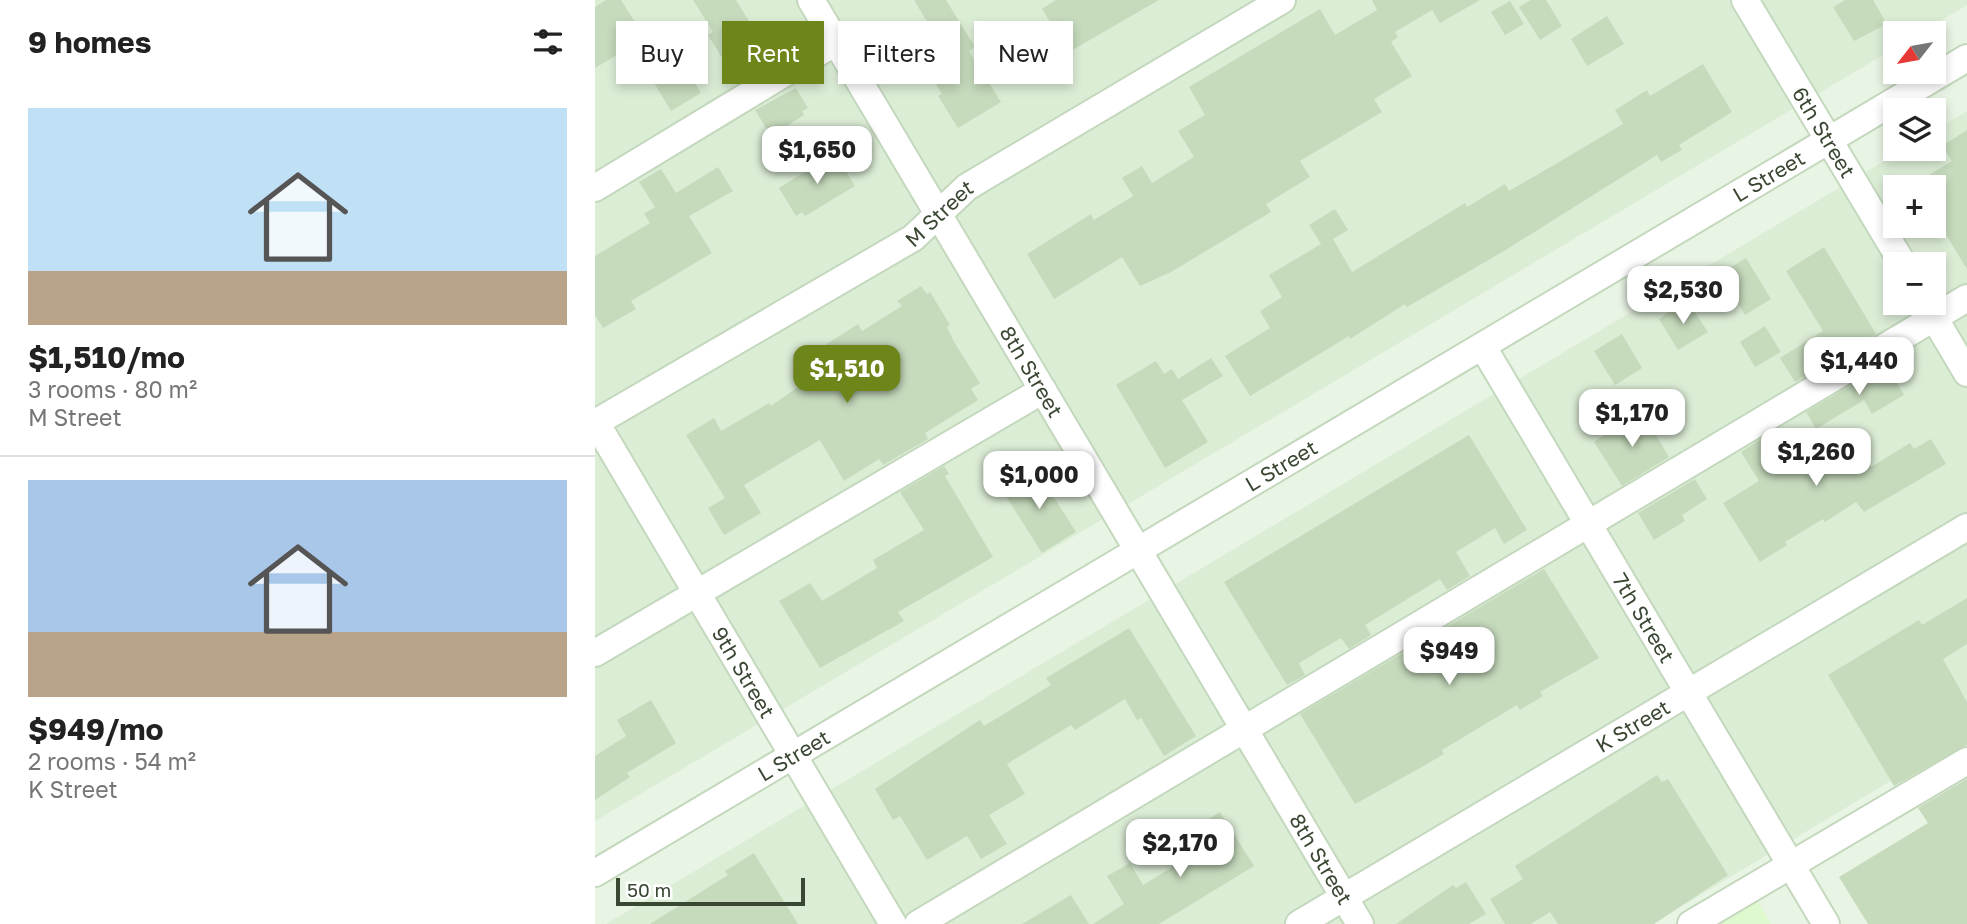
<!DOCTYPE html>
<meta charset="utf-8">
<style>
:root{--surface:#fff;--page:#f2f2f2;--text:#222;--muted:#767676;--line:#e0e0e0;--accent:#6e851a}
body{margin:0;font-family:"Golos Text",sans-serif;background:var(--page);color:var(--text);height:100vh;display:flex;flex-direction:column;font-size:26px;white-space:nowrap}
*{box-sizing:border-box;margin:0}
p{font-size:23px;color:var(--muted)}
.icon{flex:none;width:38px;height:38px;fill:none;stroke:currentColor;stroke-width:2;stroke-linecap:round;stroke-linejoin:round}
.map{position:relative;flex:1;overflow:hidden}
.side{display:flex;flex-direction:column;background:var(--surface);width:595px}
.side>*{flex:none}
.hud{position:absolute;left:21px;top:21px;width:665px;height:63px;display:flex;gap:14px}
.needle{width:46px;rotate:239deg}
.buttons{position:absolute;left:1288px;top:21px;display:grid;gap:14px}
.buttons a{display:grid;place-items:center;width:63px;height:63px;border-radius:0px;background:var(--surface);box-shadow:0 4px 10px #0003;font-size:35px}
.scale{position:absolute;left:21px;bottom:18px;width:189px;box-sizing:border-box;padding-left:7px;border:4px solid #3a4733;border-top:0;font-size:19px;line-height:24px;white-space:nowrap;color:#3a4733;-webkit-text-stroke:5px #fff;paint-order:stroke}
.price{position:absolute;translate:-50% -60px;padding:0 16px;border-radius:14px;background:#fff;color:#222;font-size:23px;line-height:46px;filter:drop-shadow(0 2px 4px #0008)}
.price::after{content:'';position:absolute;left:50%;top:42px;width:21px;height:16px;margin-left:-10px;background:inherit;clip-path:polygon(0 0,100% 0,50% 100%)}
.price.active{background:var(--accent);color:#fff}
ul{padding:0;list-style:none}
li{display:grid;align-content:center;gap:14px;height:371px;padding:0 28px}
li+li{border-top:2px solid var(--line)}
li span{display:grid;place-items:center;height:217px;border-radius:0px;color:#555}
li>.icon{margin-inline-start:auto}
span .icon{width:126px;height:126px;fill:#fffc;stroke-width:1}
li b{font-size:30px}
h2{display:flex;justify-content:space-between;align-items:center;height:84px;padding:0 28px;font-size:30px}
.chip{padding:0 24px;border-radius:0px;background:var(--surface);box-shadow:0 4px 10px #0003;font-size:24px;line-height:63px}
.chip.active{background:var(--accent);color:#fff}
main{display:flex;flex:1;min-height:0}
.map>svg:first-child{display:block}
.residential{fill:#dcedd6;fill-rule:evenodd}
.commercial{fill:#ddf9cd}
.building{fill:#c6dabc}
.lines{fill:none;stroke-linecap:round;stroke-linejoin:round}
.minor-casing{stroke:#c4d8bd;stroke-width:30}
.minor{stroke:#fff;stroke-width:26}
.labels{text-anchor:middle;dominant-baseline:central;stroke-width:6;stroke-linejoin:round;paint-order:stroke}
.street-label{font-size:21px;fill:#3a4733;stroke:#fff}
</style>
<main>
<section class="side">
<h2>9 homes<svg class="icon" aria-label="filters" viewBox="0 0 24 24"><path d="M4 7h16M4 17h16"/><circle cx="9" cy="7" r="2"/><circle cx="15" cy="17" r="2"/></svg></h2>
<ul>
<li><span style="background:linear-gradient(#bfe0f5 75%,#b9a48a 0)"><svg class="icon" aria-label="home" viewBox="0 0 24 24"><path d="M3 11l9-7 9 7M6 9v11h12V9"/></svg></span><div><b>$1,510/mo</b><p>3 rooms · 80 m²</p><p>M Street</p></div></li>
<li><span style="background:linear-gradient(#a9c7e8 70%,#b9a48a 0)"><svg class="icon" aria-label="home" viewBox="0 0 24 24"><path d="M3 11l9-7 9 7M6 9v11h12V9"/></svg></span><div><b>$949/mo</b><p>2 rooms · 54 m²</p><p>K Street</p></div></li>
</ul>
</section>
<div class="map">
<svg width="1372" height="924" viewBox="0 0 1372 924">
<rect width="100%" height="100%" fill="#e8f4e4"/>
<!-- residential -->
<path class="residential" d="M0 0H1372V5L1325 33H1300V48L0 821Z
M1372 111V735L1057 924H11L1309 149H1339V131ZM1300 187H1339V226H1300ZM1300 264H1339V303H1300Z"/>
<!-- commercial -->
<path class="commercial" d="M1158 894 1176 924H1107Z"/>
<!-- building -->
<path class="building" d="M11 0H26L50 38 0 68V7Z
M98 0H141L173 52 137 74 113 35 118 32Z
M319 0H351L380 47 374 51 406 102 363 128 343 96 347 94 316 43 337 30Z
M461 0H564L474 52 447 9Z
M777 0H885L845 23 837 10 800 32 803 37 796 42 817 76 779 99 787 112 705 161 715 177 671 204 676 212 576 272 545 286 527 257 459 299 432 254 496 214 499 220 538 196 527 178 547 166 557 183 599 157 583 131 610 115 594 87 725 9 740 35 782 10Z
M936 0H951L967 26 945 40 924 7Z
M1250 0H1278L1292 24 1259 41 1238 7Z
M915 1 929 24 910 35 896 12Z
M1012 16 1029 44 992 66 976 39Z
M88 63 106 93 76 111 58 81Z
M1108 64 1137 112 1084 145 1087 150 1066 162 1062 155 909 251 812 307 810 304 755 339 754 336 655 396 630 356 675 328 665 311 687 297 674 275 726 244 714 225 740 209 753 230 738 239 757 272 870 203 872 207 910 184 914 191 964 162 1028 124 1020 110 1052 90 1055 96Z
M201 88 213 108 207 111 209 115 176 136 160 110Z
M1372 130V269L1339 215V187H1314L1357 161 1347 146Z
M240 153 260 186 210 216 207 212 201 216 184 188Z
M123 167 138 191 94 216 117 253 36 301 41 309 8 328 0 315V256L55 223 49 214 60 207 44 182 66 169 81 193Z
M1229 247 1281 334 1200 382 1185 358 1228 331 1191 271Z
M1151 258 1176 299 1150 315 1125 274Z
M326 286 332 294 335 292 355 325 352 327 359 342 385 383 376 389 383 400 330 433 333 439 288 465 284 459 249 481 225 440 149 485 166 513 129 535 113 508 130 498 91 435 119 418 126 431 174 403 176 406 213 380 206 369 217 362 213 356 263 324 267 331 307 306 302 301Z
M1088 302 1092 308 1095 305 1113 332 1083 350 1064 319Z
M1170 326 1186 352 1160 367 1145 342Z
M1027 334 1047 368 1020 385 999 351Z
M616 358 628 376 587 400 613 442 570 468 521 385 561 361 569 374 577 369 583 379Z
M1297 361 1300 365 1293 368 1309 395 1277 414 1269 400 1221 429 1211 412Z
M1046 410 1074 457 1027 486 999 442Z
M1205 428 1232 471 1265 450 1276 467 1315 443 1319 449 1336 439 1351 464 1269 512 1261 502 1230 522 1228 519 1190 542 1192 545 1165 562 1128 503 1164 481 1146 452 1169 437 1175 447Z
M874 435 932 530 909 544 900 528 861 552 875 576 852 590 845 579 770 625 776 635 754 649 746 638 704 663 710 675 692 685 629 582Z
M349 466 354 474 350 476 398 557 303 612 309 621 225 668 184 601 215 583 227 601 282 568 278 560 329 530 305 492Z
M441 469 481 532 447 553 407 490Z
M1100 479 1112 499 1087 515 1090 521 1059 540 1043 513Z
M949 569 1004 658 945 692 948 696 925 710 922 705 847 750 849 754 827 767 760 804 705 714Z
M1372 598V644L1348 659 1372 702V745L1299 786 1233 675 1324 620 1327 625Z
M534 628 601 736 569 756 546 718 542 720 530 699 480 730 476 725 412 764 430 794 394 815 412 844 386 859 372 836 332 860 305 816 298 820 280 789 385 720 389 726 456 685 451 678Z
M56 700 81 743 32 773 35 777 0 800V756L31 736 22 720Z
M1062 775 1067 782 1073 779 1133 875 1059 924H963L955 912 936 924H910L895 899 928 879 920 866Z
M1372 779V924H1273L1244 877 1333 823 1323 808Z
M625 812 659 866 564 924H498L529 904 512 876 535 863 548 885 615 844 603 826Z
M159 853 203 924H55L133 875 130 871Z
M871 882 891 914 874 924H801L858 885 861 888Z
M476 895 494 924H427Z"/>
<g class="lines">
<defs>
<g id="minor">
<path id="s1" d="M216 0 765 924"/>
<path id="s2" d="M1150 0 1308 264"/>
<path d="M0 188 241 42"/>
<path d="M1331 304 1372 373"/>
<path id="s3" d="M888 347 1231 924"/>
<path id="s4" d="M0 421 298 924"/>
<path id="s5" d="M0 423 318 238 372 187 687 0"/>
<path d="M0 653 448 390"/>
<path id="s6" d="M0 873 1372 58"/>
<path d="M323 924 1372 298"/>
<path id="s7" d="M704 924 1372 527"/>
<path d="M1096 924 1372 761"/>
</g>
</defs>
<!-- minor casing -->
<use href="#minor" class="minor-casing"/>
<!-- minor -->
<use href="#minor" class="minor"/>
</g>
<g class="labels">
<!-- street labels -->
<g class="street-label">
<text stroke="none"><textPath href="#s2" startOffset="154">6th Street</textPath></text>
<text stroke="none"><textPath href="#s6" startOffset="1365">L Street</textPath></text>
<text stroke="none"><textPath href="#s5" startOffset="404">M Street</textPath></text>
<text stroke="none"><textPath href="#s1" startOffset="432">8th Street</textPath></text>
<text stroke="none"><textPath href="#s6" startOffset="798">L Street</textPath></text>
<text stroke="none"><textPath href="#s3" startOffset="315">7th Street</textPath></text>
<text stroke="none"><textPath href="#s4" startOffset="292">9th Street</textPath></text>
<text stroke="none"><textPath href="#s7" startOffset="388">K Street</textPath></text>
<text stroke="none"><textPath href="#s6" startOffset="231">L Street</textPath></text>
<text stroke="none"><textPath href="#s1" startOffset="999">8th Street</textPath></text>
</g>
</g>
</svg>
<div class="buttons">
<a><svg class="needle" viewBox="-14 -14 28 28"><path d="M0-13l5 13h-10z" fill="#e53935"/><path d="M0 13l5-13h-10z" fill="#767676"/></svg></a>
<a><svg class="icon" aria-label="layers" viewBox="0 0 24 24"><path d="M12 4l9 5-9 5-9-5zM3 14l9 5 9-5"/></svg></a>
<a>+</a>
<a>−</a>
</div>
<div class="scale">50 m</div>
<b class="price" style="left:222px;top:186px">$1,650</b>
<b class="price" style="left:1088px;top:326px">$2,530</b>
<b class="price" style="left:1264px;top:397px">$1,440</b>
<b class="price active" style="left:252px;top:405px">$1,510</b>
<b class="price" style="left:1037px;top:449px">$1,170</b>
<b class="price" style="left:1221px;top:488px">$1,260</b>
<b class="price" style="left:444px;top:511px">$1,000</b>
<b class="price" style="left:854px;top:687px">$949</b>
<b class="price" style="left:585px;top:879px">$2,170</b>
<div class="hud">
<a class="chip">Buy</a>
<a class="chip active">Rent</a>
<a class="chip">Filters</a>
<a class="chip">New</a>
</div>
</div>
</main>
